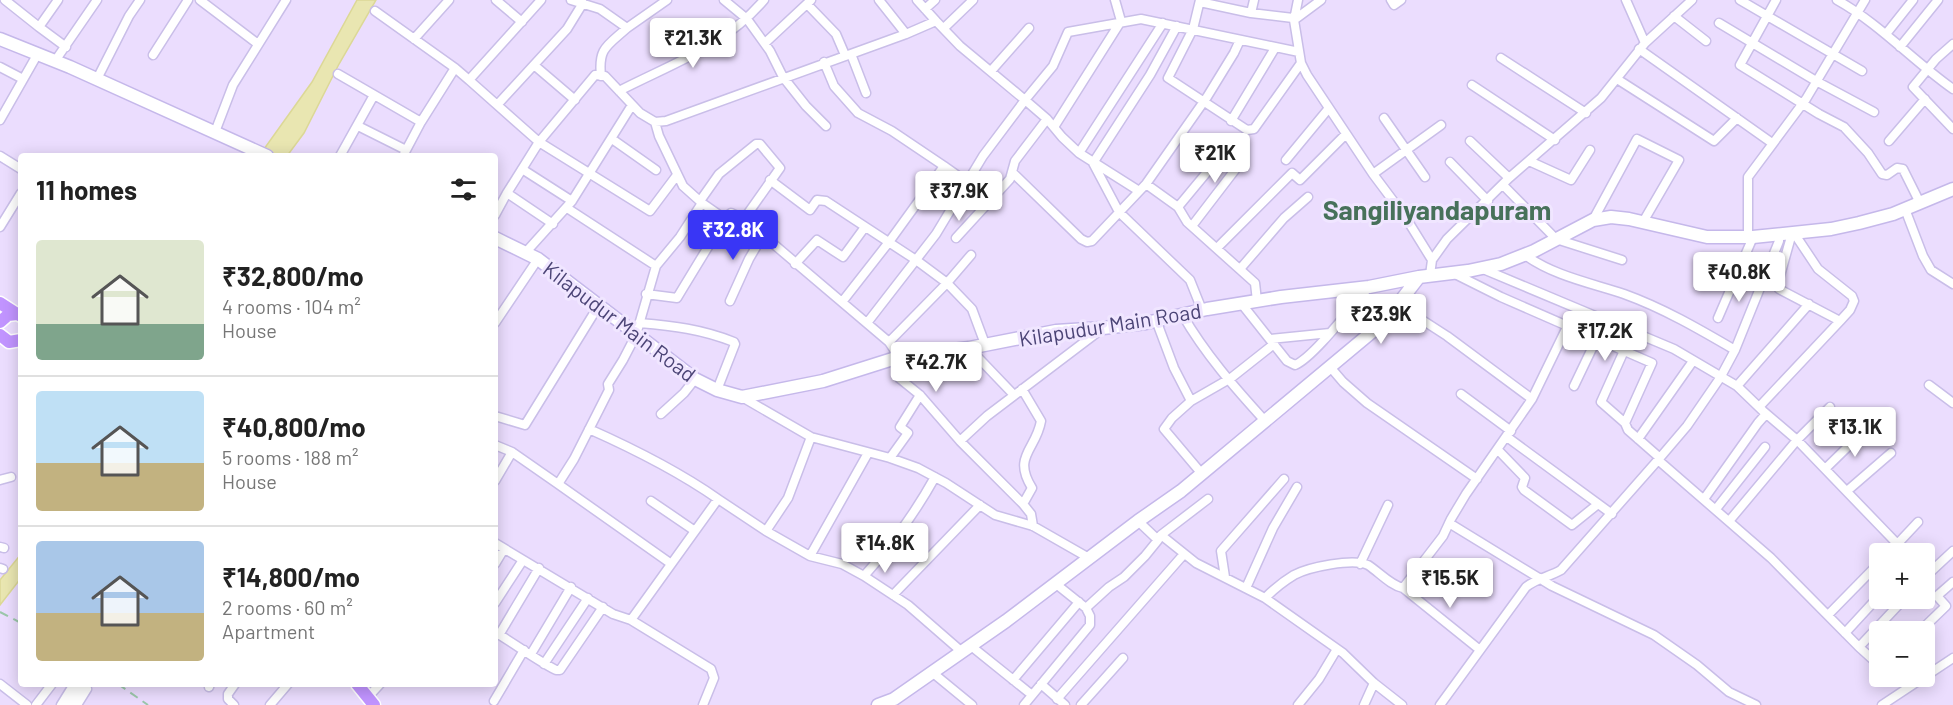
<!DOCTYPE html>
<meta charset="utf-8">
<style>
:root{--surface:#fff;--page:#f6f6f6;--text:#222;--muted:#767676;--line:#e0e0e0;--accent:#3936f5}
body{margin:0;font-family:Barlow,sans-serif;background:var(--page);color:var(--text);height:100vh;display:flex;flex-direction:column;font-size:22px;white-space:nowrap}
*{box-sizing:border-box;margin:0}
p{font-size:20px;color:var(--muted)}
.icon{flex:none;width:33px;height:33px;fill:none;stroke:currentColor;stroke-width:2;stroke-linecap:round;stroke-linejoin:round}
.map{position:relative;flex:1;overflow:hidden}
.sheet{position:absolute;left:18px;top:153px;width:480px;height:534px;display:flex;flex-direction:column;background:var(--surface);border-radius:6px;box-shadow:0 3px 15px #0003}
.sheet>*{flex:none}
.controls{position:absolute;left:1869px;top:543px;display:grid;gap:12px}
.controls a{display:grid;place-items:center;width:66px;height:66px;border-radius:6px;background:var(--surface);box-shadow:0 3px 15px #0003;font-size:30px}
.price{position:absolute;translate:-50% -51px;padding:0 14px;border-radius:6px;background:#fff;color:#222;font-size:20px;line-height:39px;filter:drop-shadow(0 2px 3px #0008)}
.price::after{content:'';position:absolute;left:50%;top:36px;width:18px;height:14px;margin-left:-9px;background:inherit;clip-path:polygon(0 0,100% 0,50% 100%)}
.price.current{background:var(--accent);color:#fff}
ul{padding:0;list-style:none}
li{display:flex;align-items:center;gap:18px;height:150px;padding:0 18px}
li+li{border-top:2px solid var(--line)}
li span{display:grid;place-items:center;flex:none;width:168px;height:120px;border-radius:6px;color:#555}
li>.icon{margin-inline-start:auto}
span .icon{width:72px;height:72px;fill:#fffc;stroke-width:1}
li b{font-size:26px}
h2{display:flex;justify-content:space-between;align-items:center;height:72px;padding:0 18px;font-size:26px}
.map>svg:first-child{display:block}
.water{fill:#e9e6b1;stroke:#dcd896;stroke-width:1.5}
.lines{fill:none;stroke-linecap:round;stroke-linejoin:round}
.street-casing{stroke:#c9bee8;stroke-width:11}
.secondary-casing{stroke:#c5b8ea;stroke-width:15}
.primary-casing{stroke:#fff;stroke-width:15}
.street{stroke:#fff;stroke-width:8}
.secondary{stroke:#fff;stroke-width:12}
.primary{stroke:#c194ff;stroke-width:12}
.rail{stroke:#9cc7ab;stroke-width:2;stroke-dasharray:9 6;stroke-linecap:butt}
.labels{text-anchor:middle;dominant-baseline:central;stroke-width:6;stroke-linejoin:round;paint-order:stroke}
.street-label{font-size:21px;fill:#4b4476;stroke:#f0e6ff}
.district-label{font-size:27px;font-weight:bold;fill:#47715a;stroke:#f0e6ff}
</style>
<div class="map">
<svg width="1953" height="705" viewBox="0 0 1953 705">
<rect width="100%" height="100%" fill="#ebddfe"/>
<!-- water -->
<path class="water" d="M357 0H376L339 64 304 133 287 156H259L312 82Z
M21 554V578L0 605V580Z"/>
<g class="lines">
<defs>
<path id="street" d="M5 0 39 27
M58 0 39 27 66 47
M200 0 258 44
M496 0 522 22
M571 0 600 9 627 28 667 0
M724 0 747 19 770 51 783 77 806 106 826 126
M879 0 906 34
M917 0 936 21
M1200 0 1193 29 1168 78 1247 130 1254 129 1301 63
M1321 0 1294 20 1301 63 1307 75 1373 174 1406 218 1432 260 1430 275
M1391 0 1394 5 1401 0
M1626 0 1645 43
M1740 0 1862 71
M1776 0 1740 65 1819 114 1844 127 1868 153 1882 174 1887 175 1897 168 1903 169 1920 203
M1837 0C1880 24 1913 61 1953 89
M1200 2 1251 13 1254 0
M807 4 836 34 845 55
M925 9 935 0
M375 11 455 68
M1251 13 1293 18
M1674 16 1706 41
M1294 20 1298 0
M1719 23 1816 81 1874 112
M1177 26 1150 75 1093 163 1119 212 1190 280 1202 310
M944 28 973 0
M1886 34 1913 0
M414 39 449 0
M765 43 811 0
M1953 44 1936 59 1913 87 1953 129
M1900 47 1938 0
M1639 49 1772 143
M851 54 866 93
M153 55 188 0
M1501 58 1586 113
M55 61 97 0
M824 62 834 86 858 113 892 131 944 166
M534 65 575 100
M0 67 23 79
M991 71 1029 28
M338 74 421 122
M601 76C598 48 607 46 627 28
M97 79 129 16 140 0
M1617 79 1714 141 1737 118
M469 80 539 142 650 211 677 175
M1472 85 1555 140
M619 91C673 63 724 47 764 0
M498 104 567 29 583 3
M1384 118 1425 177
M0 120 37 55
M1231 121 1275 48
M358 126 406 150
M1054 127 1121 21 1115 0
M215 132 233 85 286 0
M612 139 656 170
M1470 141 1509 178
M1889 141 1925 99
M1079 153 1163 23
M0 156 21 169
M340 156 374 95
M403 156 421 122 455 68 469 80 541 0
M1286 160 1329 108
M1529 161 1571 180 1590 150
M1450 162 1488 201
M522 169 572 201
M1012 172 1081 239 1087 242 1092 241 1146 184 1207 97 1234 53 1240 40
M1373 174 1441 125
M770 180 810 210 817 200 826 201 916 260 947 283 972 309 985 344
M1146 184 1178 207 1187 222 1255 283 1257 301
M1503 185 1556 239 1622 260
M507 193 553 224
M700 201 719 174 756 144H760L780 168 744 219
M1178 207 1212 166 1228 143
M567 208 656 266
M1905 209 1923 256 1931 270 1953 284
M495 215 507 193 539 142 595 75 605 76 640 113 655 122 666 121 906 34 936 21 960 46 1025 100 1053 66 1068 32 1141 19 1299 52
M725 219 731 213 744 219 889 342 899 357
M1593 220 1637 139 1679 160 1643 222
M1192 226 1238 166
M0 227 21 193
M1794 233 1818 269 1852 296 1854 301 1850 310 1840 321
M1748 237V177L1806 99 1865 0
M956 238 1010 179 1015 161 1047 119
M1217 248 1292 173 1300 180 1346 134
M526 252 572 201 632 105
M1525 255C1554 276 1591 283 1624 294 1663 308 1699 329 1735 350
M1432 260 1447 239 1509 178 1601 98 1645 43 1692 0
M795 264 817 240 843 257 865 227
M1240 269 1284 218 1308 197
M1483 269 1674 349 1737 386 1763 411 1797 440 1907 554
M1453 273 1501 297 1652 363 1625 423
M646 294 677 298 683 288 725 219 702 203
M730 301 749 259 763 235
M842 302 889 242 944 166 968 183
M1241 303 1287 361 1295 365C1314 357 1353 305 1369 287
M1399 305 1447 336 1532 399
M1182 314C1205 354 1235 388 1266 422
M1718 318 1753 237
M1156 320 1174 368 1191 401 1172 418 1164 429 1202 474
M495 323 538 259
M639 323C674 326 701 329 734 342L735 344 717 390
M867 323 936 234 983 156 1025 100 1047 119 1062 137 1079 153 1139 191
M1632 333 1601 402 1625 423 1628 430 1660 458
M1270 339 1330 333
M889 342 947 283 971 255
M969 348 1014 395
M902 356 908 369 899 378 920 395 960 441
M1331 368 1343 382 1367 403 1477 479
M1929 385 1953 403
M1574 386 1597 338
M1737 386 1809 304
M1022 389 1041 421C1036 450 1012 456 1032 488L1023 504
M1461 394 1511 431
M742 397 811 437 890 458 918 468 946 483 995 515 1033 526 1089 558
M1191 401 1231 378 1274 344
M1759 407 1840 321 1779 289 1778 283 1792 233
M661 414 684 393 695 379
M495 416 525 425 599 305
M589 429C634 449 678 471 718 499L631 620
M1507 437 1612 514
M1638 439 1693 361
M495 445 512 452
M1498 450 1525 478 1522 487 1524 490 1572 525 1598 504
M890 458 908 433 900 427 920 395
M1658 460 1687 426 1720 378 1735 350 1779 241V234
M1826 468 1867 428
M935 477C915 513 892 545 864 576L908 605 962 652
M0 480 11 477
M495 481 512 452 558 484 560 481 574 459 609 390 608 384 623 360 636 335 656 266 680 237 702 203 683 186 659 136 655 122
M558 484 670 563
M1847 491 1891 453
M718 499 766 531 788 498 811 437
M1704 499 1758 423 1766 414
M651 501 695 531
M1716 509 1765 447
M1730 520 1797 440 1830 407
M1138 521 1158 540 1161 535 1196 563 1265 598C1273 590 1284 581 1294 575 1309 567 1353 558 1368 565 1379 572 1390 585 1403 588L1443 536 1451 519 1466 494 1532 399 1568 325
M1449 523 1552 586 1654 635 1697 665 1729 692 1756 705
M1033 526 1031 514 1023 504 960 441 987 416 1103 328
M766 531 810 556 842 564 864 576
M1161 535 1208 499
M495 543 613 614 631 620 711 669 714 678 703 705
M0 547 4 548
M1888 554 1918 522
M810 556 868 453
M495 564 504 549
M1360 564 1388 505
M0 568 3 569
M1225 577 1221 551 1284 479
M1924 578 1953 551
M1056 584 1086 608 1109 587 1124 577 1145 556 1158 540
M1246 588 1273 528 1297 487
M1403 588 1480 650
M893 595 980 505
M1265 598 1343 653 1374 683 1402 705
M495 603 523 560
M1828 615 1880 562
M495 632C515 644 535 659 556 670H560L603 607
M1919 632 1946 606 1937 596 1953 582
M1845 633 1880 595
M499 635 539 568
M971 646 1032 695
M1859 647 1880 666
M531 654 571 587
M544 664 588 598
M933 673 972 705
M1013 680 1079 602
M0 684 27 705
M1041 684 1065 705
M209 687 210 684
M368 697 380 684
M1057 699 1184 554
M494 701 524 650
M36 705 52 684
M61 705 74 684
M77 705 87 689
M234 705 228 699V694L235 684
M270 705 288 684
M1024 705 1090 625V616L1086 608
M1081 705 1123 658
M1298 705 1319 679 1337 649
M1364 705 1374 683
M1440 705 1526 587C1537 578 1549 577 1561 570L1658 460 1771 558 1859 647 1905 598
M1882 705 1953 658"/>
<path id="secondary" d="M0 39 70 67 267 156
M495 238 538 259 695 379 717 390 742 397 823 381 899 357 969 348 1056 331 1103 328 1146 323 1207 309 1281 297 1369 287 1419 277
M69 705 81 684
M878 705 894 699 1006 621 1138 521 1181 491 1385 321 1419 277 1468 271 1501 264 1534 251 1593 220 1611 217 1629 219 1707 237H1753L1831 229 1859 223 1893 214 1953 189"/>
<path id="primary" d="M0 303 17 314
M0 322 8 315 17 314 21 316
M0 335 9 342 21 340
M357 684 374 705"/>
</defs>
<!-- street casing -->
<use href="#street" class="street-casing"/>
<!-- secondary casing -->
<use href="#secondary" class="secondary-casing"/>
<!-- primary casing -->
<use href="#primary" class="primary-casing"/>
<!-- street -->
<use href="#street" class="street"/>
<!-- secondary -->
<use href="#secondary" class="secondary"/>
<!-- primary -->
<use href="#primary" class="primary"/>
<!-- rail -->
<path class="rail" d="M0 612 21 623
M118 684 148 705"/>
</g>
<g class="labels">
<!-- street labels -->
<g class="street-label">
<text transform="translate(620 321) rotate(37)">Kilapudur Main Road</text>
<text transform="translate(1110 324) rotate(-9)">Kilapudur Main Road</text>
</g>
<!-- district labels -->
<g class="district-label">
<text x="1437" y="209">Sangiliyandapuram</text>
</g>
</g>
</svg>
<div class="controls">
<a>+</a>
<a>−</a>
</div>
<b class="price" style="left:693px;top:69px">₹21.3K</b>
<b class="price" style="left:1215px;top:184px">₹21K</b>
<b class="price" style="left:959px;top:222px">₹37.9K</b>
<b class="price current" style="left:733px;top:261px">₹32.8K</b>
<b class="price" style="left:1739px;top:303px">₹40.8K</b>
<b class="price" style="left:1381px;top:345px">₹23.9K</b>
<b class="price" style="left:1605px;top:362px">₹17.2K</b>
<b class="price" style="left:936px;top:393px">₹42.7K</b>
<b class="price" style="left:1855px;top:458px">₹13.1K</b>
<b class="price" style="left:885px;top:574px">₹14.8K</b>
<b class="price" style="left:1450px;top:609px">₹15.5K</b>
<section class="sheet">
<h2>11 homes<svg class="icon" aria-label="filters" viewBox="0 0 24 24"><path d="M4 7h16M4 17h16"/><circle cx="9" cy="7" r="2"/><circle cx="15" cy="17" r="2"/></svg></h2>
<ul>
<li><span style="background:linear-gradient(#dfe7d0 70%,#7fa58c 0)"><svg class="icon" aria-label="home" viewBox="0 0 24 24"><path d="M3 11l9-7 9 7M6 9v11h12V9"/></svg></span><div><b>₹32,800/mo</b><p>4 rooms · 104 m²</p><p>House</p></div></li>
<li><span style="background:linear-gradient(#bfe0f5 60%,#c2b280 0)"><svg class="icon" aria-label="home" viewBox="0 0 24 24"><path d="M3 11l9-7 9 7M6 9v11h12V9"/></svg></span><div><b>₹40,800/mo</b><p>5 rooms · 188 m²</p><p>House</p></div></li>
<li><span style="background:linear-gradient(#a9c7e8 60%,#c2b280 0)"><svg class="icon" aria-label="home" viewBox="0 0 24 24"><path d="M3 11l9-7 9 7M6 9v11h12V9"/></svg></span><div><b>₹14,800/mo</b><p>2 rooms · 60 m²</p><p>Apartment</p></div></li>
</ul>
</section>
</div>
